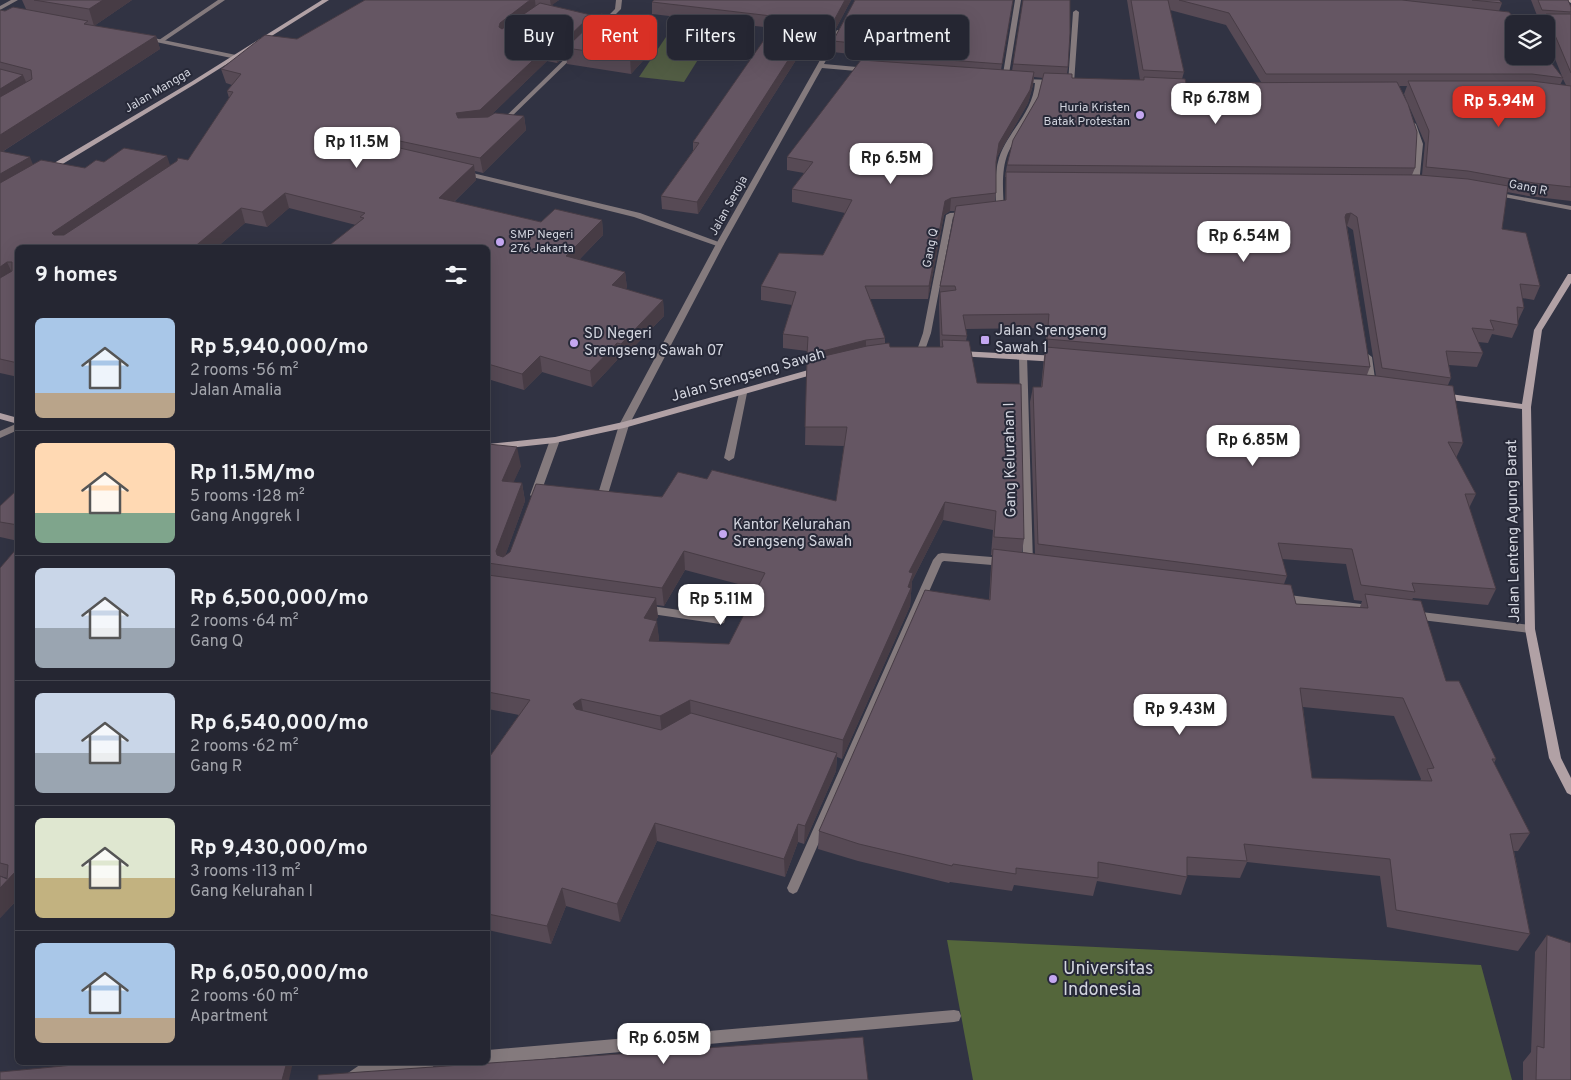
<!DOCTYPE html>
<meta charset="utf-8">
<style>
:root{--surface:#252632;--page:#31323e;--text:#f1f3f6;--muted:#a3a5ac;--line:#42434d;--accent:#d93025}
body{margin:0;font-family:Overpass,sans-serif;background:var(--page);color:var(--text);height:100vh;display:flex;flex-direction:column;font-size:19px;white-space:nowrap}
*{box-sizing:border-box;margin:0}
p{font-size:16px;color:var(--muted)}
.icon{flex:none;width:28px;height:28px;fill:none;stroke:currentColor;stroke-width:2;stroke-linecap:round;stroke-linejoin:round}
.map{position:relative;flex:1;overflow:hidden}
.panel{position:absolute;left:15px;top:245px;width:475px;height:820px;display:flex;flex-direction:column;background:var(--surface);border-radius:8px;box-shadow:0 5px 20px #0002,0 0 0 1px var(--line)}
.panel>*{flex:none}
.hud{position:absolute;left:505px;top:15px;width:475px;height:45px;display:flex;gap:10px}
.tools{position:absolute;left:1505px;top:15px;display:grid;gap:10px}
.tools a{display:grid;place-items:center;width:50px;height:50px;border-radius:8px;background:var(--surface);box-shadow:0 5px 20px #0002,0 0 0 1px var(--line);font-size:25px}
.price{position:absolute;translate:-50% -42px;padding:0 11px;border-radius:10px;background:#fff;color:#222;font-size:16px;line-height:32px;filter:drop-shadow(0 1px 2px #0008)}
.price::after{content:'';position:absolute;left:50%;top:30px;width:15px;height:11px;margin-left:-8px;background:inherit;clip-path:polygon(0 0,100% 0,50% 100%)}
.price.current{background:var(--accent);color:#fff}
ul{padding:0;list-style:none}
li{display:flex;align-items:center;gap:15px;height:125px;padding:0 20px}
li+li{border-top:1px solid var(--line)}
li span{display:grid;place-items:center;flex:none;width:140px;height:100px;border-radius:8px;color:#555}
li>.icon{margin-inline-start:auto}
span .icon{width:60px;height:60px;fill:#fffc;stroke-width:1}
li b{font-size:21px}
h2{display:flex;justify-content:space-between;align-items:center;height:60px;padding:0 20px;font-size:21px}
.tag{padding:0 18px;border-radius:8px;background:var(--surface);box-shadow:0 5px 20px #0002,0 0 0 1px var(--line);font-size:18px;line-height:45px}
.tag.current{background:var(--accent);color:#fff}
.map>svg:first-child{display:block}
.green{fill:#525d44}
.forest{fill:#54663b}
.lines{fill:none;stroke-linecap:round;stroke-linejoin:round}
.lane{fill:#847a7d;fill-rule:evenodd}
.street{fill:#847a7d;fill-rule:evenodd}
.secondary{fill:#b1a1a5;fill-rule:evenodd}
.wall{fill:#574a55;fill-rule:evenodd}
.shaded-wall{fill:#473c45}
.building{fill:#655663;stroke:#473c45;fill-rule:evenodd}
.poi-dot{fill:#c4a7f1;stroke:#272938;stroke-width:2}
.labels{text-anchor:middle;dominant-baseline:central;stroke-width:4;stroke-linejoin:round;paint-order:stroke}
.far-street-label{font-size:12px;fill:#d3d5df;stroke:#272938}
.far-poi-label{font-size:12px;fill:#d3d5df;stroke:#272938;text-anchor:end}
.poi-label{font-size:15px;fill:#d3d5df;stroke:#272938;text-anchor:start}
.street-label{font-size:15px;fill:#d3d5df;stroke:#272938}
.near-poi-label{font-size:18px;fill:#d3d5df;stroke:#272938;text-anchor:start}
</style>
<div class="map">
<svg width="1571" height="1080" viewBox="0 0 1571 1080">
<rect width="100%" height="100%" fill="#313343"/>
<!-- green -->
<path class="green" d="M666 37 709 42 684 82 639 77Z"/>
<!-- forest -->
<path class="forest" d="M947 940 1481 965 1512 1080H973Z"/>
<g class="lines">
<!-- lane -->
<path class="lane" d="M11 0H18L0 10V6Z
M218 0H225L163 42H159V40Z
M460 170 640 213 724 244 720 246H717L634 217 460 174Z
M743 390 747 393 734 458 729 461 724 458 739 393Z
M624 422 629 425 608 494 603 497 600 496 598 494 619 425Z
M954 1010 959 1011 961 1016 959 1021 954 1022 488 1064 485 1062H488V1050Z
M364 1062H435L433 1067 428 1069 368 1075 362 1080H343L345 1075Z"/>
<!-- street -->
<path class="street" d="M616 0H622L621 9 604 26H600V24L615 9Z
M1015 0H1021L1008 80 1005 82 1002 80Z
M1076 10 1079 12 1074 83 1071 85 1068 83 1073 12Z
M1502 17 1571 22V26L1500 20V18Z
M837 30 842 31 824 64 868 68 871 70 868 72 822 68 724 244 629 425 624 428 621 427 619 425 716 244Z
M144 36 236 55 239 57 236 59 142 39 141 38Z
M574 50 579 51 507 121 501 124H497V122L503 119Z
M1020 79 1055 80 1058 82 1055 84H1041C1040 111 1019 129 1008 153 1001 170 1003 191 1004 210L997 213 993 211 996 209C996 192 994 174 999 158 1008 131 1033 113 1035 83L1018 82 1017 81Z
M1413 122 1416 124 1423 144 1419 184 1415 186 1411 184 1415 144 1410 124Z
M1490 191 1571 206V210L1493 195H1490Z
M968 212 972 214 971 216 953 217 931 333 924 353 923 355H917L916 353 923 333 946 215 950 213Z
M1023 352 1027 355 1033 564 1028 568 1023 564 1019 355Z
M1368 354 1372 357 1376 386 1372 389 1368 386 1364 357Z
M18 423V430L0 438V431Z
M555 437 560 440 540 495 535 498 532 497 530 495 550 440Z
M942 553 1004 558 1009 562 1004 566 944 561 942 562 799 888 797 892 793 894 789 892 787 888 933 560 938 554Z
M1281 594 1361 604 1365 605 1366 608 1365 611 1361 612 1281 602 1277 601 1276 598 1277 595Z
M645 605 720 616 724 617 725 620 724 623 720 624 645 613 641 612 640 609 641 606Z
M1413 611 1530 625 1534 626 1535 629 1534 632 1530 633 1413 619 1409 618 1408 615 1409 612Z"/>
<!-- secondary -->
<path class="secondary" d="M322 0H329L195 84 51 171 44 169 191 82Z
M1568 0H1571V3L1569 2Z
M1568 274H1571V283L1542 330 1531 407 1535 629 1561 758 1571 778V795L1567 793 1549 758 1525 629 1522 409 1443 399 1439 396 1443 393 1522 404 1534 330Z
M960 351 1058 356 1062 359 1058 362 957 356 956 354Z
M819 367 822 368 823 370 822 372 624 428 555 443 488 450V444L555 437 623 422Z
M0 413 18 418V424L0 419Z"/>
</g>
<!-- wall -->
<path class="wall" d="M22 0H132L94 26 156 36 160 49 2 152 33 165 85 168 104 162 170 165 188 160 229 98 227 91 232 85 226 83 221 69 297 39 365 0H559L551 5 592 22 657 27 658 44 631 74 567 64 566 54 557 63 547 61 491 115 524 116 526 130 483 173 475 171 476 180 454 202 541 222 602 220 603 235 579 260 625 272 627 288 625 289 663 300 664 316 622 359 619 358 592 387 542 372 524 390 491 380 488 383V248L356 225 289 208 267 227 245 223 216 248H18V377L0 373V10L5 11 26 9Z
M654 0H851L824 51 803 49 698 214 662 209 661 196 693 151V142L773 28 652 14V2Z
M855 0H1013L1001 70 1012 71 1023 0 1068 67 1067 74 1072 78 1140 80 1127 0H1499L1502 3 1499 11 1562 76 1546 37V24H1543L1545 19 1538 18 1531 0H1568L1571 7V201L1528 196 1507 192 1502 229 1540 286 1534 300 1522 298 1524 308 1518 321V325L1512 338 1492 334 1488 343 1478 342 1483 353 1477 367 1449 365 1451 378 1448 385 1463 443 1456 458 1476 494 1469 508 1496 589 1488 605 1413 598 1412 600 1446 681 1496 759 1494 763 1530 833 1518 851H1514L1530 934 1518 951 1387 927 1380 876 1247 862 1240 878 1187 875V877L1181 895 1097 881 1093 896 1014 885 1012 891 950 882 949 883 858 861 818 849 819 831 989 600 991 567 992 555H991L993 530 943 520 912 581 910 606 842 759 837 757 836 771 804 844 798 842 785 877 657 841 620 922 566 906 551 944 488 930V759L519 715 488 709V444L521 466 513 482 522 483 525 501 505 556 707 479 836 501 844 446 805 445 807 351 783 348V334L792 305 761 300V286L823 255 845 213 792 202V189L804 173 787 170V157L866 60 867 56 833 52V41ZM1170 10 1226 25 1261 82 1186 83 1182 79 1184 72ZM1034 77 1043 78 1038 97 1007 165 1005 177H1006L1005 201 995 202 996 193V166L997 157 1028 103 1033 85ZM1563 79 1566 85H1560ZM1399 86H1407L1404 94 1407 101ZM1409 106 1425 143 1422 175H1412L1415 168ZM950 211H955L940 286 939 305 940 347H890L885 344V338L870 299H928L944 215ZM1347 226 1353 230 1376 376 1367 375 1370 367ZM1047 328 1041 387H1033L1030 402 1035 554 1022 552 1024 539 977 383 966 341 967 336 966 329ZM1282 559 1346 564 1354 600 1362 601 1360 607 1296 604 1284 584 1287 576ZM685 570 757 589 729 644 658 642 659 639 656 620 658 617 656 605 664 606ZM1303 707 1394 716 1421 779 1420 781 1312 778Z
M18 489V541L0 537V506Z
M18 547V899L0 918 7 878 0 876V568Z
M1547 935 1571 1080H1523V1062L1531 1052 1535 952Z"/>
<!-- shaded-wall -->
<path class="shaded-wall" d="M103 0H132L94 26 89 9Z
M530 0H535L536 10 501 40 499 27 500 23Z
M550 0H559L551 6Z
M845 0H851L824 51V39Z
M591 15 592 28 566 48V54L557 63 556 49Z
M657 27 658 44 631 74 630 57Z
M156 36 160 49 0 153V135Z
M803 37V49L698 214 697 202Z
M546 48 547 61 482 124 459 127 456 113Z
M1034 72 1033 85 1028 103 997 157 994 176 999 143Z
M23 75 29 89 0 107V89Z
M524 116 526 130 483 173 480 158Z
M376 136 379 150 373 140Z
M167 156 172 171 59 248 52 233Z
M30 157 36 172 0 193V174Z
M474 165 476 180 442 213 439 198Z
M285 193 289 208 267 227 262 212Z
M951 198 950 211 944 215 928 299 929 286 945 201Z
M241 208 245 223 216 248H193Z
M1351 213 1347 226 1342 227 1346 214Z
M602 220 603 235 568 271 566 256Z
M7 262 14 277 0 288V267Z
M625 272 627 288 613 301 612 285Z
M663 300 664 316 622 359 621 344Z
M866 340V354L807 369V355Z
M617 343 619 358 592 387 590 371Z
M540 356 542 372 524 390 522 374Z
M488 364 491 380 488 383Z
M517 447 521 466 506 499 502 481Z
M522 483 525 501 502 565H499L496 551Z
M945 502 943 520 912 581 910 606 842 759 843 740 909 572Z
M684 551 685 570 664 606 662 588Z
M656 598 658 617 646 637 644 618Z
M657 621 659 639 651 660 649 641Z
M581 699 584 717 576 722 573 704Z
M690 700 691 718 662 734 660 716Z
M837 753 836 771 804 844 805 826Z
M655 823 657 841 620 922 617 904Z
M798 824V842L785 877 784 859Z
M16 871 18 872V899L0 918V888Z
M562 888 566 906 551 944 547 926Z
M287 1062H293L289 1080H282Z"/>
<!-- building -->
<path class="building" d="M34 0H103L89 9Z
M365 0H530L500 23 499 27 502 29 540 3 591 15 556 49 546 48 480 110 456 113 458 118 488 117 495 113 524 116 480 158 376 136 373 140 378 143 474 165 439 198 541 222 555 209 602 220 566 256 625 272 612 285 663 300 621 344 617 343 590 371 540 356 522 374 488 364V365V248H326L364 218 360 217 365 213 285 193 262 212 241 208 193 248H18V363L0 359V278L12 271V262H7L0 267V183L41 160 85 168 96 160 104 162 124 148 167 156 52 233 54 235H64L177 161 178 158 188 160 233 92 227 91 241 74 221 69 265 35 297 39Z
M654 0H845L824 39 803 37 697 202 661 196 699 143 693 142 780 17 652 2Z
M855 0H1013L1002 64 867 54 873 45 833 41Z
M1023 0H1070V33L1068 67 1013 64Z
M1131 0H1168L1184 72 1143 70Z
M1179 0H1402L1509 12 1519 24H1514V56H1546L1563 78 1532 74H1266L1229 13Z
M1472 0H1499L1502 3Z
M1538 0H1568L1571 7V12L1542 10Z
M13 7 88 21 84 24 156 36 0 135V97L32 79 31 70 0 62V10L5 11Z
M601 14 657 27 630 57 566 48Z
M1546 14H1571V73Z
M861 60 1034 72 1030 90 999 143 996 162V193L951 198 945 201 929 286H865L885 338 866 340 807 355 808 337 783 334 796 292 761 286 779 253 823 255 852 200 792 189 813 162 787 157Z
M0 69 23 75 0 89Z
M1044 73 1072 74V78L1144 80V77L1185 79 1186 83 1397 82 1408 104 1417 132 1415 168 1007 165 1013 140 1038 97Z
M1408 81H1532L1571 86V187L1534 183 1468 171 1426 167 1429 131Z
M0 151 30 157 0 174Z
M1006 172 1419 175 1468 179 1508 186 1502 229 1526 233 1540 286 1520 284 1524 308 1517 307 1518 325 1490 320 1494 330 1472 328 1483 353 1446 351 1451 378 1382 368 1357 217 1351 213 1346 214 1345 217 1370 367 1047 339 1049 314 963 315 967 336 942 335 940 292 956 290 955 286H940L956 206 1006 200Z
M942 340 969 341 977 383 1021 384 1024 539 994 537 996 511 945 502 909 572 913 573 908 587 911 588 843 740 690 700 660 716 581 699 573 704 576 709 661 730 691 713 837 753 805 826 798 824 784 859 655 823 617 904 562 888 547 926 488 914V759L530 700 488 692V575L656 598 644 618 657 621 649 641 729 644 765 573 684 551 662 588 488 563V444L517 447 502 481 522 483 496 551 497 555 503 557 510 552 536 484 662 497 678 472 707 479 712 470 836 501 847 427H805L807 360 867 346 889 343 890 347H943Z
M1046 347 1377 376 1453 386 1463 443 1448 442 1476 494H1465L1496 589 1412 583 1415 592 1361 585 1352 549 1278 543 1287 576 1038 544 1033 387H1042Z
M18 489V525L0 522V506Z
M18 547V871H16L0 888V876L7 879 8 865 0 863V568Z
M993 549 1291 585 1296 604 1368 608 1365 594 1421 601 1446 681H1459L1496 759H1492L1530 833 1510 834 1530 934 1396 910 1390 859 1244 844 1247 861 1187 857V877L1098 862V878L1016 868V874L953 864 952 866 859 844 819 831 925 590 990 600ZM1300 688 1403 698 1434 768 1427 769 1432 781 1312 778Z
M1547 935 1571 943V1080H1536L1537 1046 1544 1048Z
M863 1037 868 1080H318V1075Z
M105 1062H287L282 1080H0V1072Z"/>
<!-- markers -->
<g class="poi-dot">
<circle cx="1140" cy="115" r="5"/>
<circle cx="500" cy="242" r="5"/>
<rect x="980" y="335" width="10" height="10" rx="2.5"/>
<circle cx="574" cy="343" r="5"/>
<circle cx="723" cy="534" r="5"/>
<circle cx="1053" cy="979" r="5"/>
</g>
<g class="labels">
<!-- far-street labels -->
<g class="far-street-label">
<text transform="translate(158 91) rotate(-31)">Jalan Mangga</text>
<text transform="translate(1528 188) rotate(11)">Gang R</text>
<text transform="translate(729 206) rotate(-61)">Jalan Seroja</text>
<text transform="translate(931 248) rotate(-79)">Gang Q</text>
</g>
<!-- far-poi labels -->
<g class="far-poi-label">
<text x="1130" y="108">Huria Kristen<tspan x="1130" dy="14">Batak Protestan</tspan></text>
<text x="510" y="235" text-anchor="start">SMP Negeri<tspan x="510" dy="14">276 Jakarta</tspan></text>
</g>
<!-- poi labels -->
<g class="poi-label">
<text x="995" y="331">Jalan Srengseng<tspan x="995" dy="17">Sawah 1</tspan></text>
<text x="584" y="334">SD Negeri<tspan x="584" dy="17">Srengseng Sawah 07</tspan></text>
<text x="733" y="525">Kantor Kelurahan<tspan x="733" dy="17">Srengseng Sawah</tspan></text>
</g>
<!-- street labels -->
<g class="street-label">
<text transform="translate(748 376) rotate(-16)">Jalan Srengseng Sawah</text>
<text transform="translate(1011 460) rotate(-91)">Gang Kelurahan I</text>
<text transform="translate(1514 531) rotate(-91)">Jalan Lenteng Agung Barat</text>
</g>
<!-- near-poi labels -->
<g class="near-poi-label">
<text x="1063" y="969">Universitas<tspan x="1063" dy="21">Indonesia</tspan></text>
</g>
</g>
</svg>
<div class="tools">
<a><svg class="icon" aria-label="layers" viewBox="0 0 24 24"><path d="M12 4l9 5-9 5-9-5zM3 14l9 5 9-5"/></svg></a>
</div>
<b class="price" style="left:1216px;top:125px">Rp 6.78M</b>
<b class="price current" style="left:1499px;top:128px">Rp 5.94M</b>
<b class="price" style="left:357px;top:169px">Rp 11.5M</b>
<b class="price" style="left:891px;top:185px">Rp 6.5M</b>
<b class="price" style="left:1244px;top:263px">Rp 6.54M</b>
<b class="price" style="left:1253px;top:467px">Rp 6.85M</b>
<b class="price" style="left:721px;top:626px">Rp 5.11M</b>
<b class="price" style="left:1180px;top:736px">Rp 9.43M</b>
<b class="price" style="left:664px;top:1065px">Rp 6.05M</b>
<div class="hud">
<a class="tag">Buy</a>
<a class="tag current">Rent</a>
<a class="tag">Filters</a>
<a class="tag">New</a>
<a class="tag">Apartment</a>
</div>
<section class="panel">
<h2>9 homes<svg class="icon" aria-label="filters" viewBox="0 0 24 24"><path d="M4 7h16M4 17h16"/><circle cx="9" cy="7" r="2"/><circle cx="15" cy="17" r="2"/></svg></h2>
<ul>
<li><span style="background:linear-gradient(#a9c7e8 75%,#b9a48a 0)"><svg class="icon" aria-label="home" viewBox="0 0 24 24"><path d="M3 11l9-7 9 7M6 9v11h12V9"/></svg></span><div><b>Rp 5,940,000/mo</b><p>2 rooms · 56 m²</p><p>Jalan Amalia</p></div></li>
<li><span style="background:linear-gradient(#ffd9b3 70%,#7fa58c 0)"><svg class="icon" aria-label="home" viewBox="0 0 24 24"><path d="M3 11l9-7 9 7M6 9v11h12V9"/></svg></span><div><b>Rp 11.5M/mo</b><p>5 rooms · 128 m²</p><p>Gang Anggrek I</p></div></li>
<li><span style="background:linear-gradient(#c9d6e8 60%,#9aa5b1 0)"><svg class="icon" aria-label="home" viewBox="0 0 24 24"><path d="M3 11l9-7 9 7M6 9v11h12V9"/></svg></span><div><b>Rp 6,500,000/mo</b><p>2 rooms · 64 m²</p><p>Gang Q</p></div></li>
<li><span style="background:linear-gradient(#c9d6e8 60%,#9aa5b1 0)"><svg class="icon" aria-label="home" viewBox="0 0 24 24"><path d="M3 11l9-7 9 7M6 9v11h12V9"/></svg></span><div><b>Rp 6,540,000/mo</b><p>2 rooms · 62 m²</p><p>Gang R</p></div></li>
<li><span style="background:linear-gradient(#dfe7d0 60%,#c2b280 0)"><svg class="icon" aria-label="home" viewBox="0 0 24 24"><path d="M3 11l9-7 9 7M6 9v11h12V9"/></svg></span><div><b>Rp 9,430,000/mo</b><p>3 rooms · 113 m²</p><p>Gang Kelurahan I</p></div></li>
<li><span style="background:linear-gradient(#a9c7e8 75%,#b9a48a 0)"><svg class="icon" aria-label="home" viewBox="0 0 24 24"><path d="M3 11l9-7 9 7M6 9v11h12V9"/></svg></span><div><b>Rp 6,050,000/mo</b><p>2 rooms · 60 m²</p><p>Apartment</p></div></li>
</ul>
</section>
</div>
